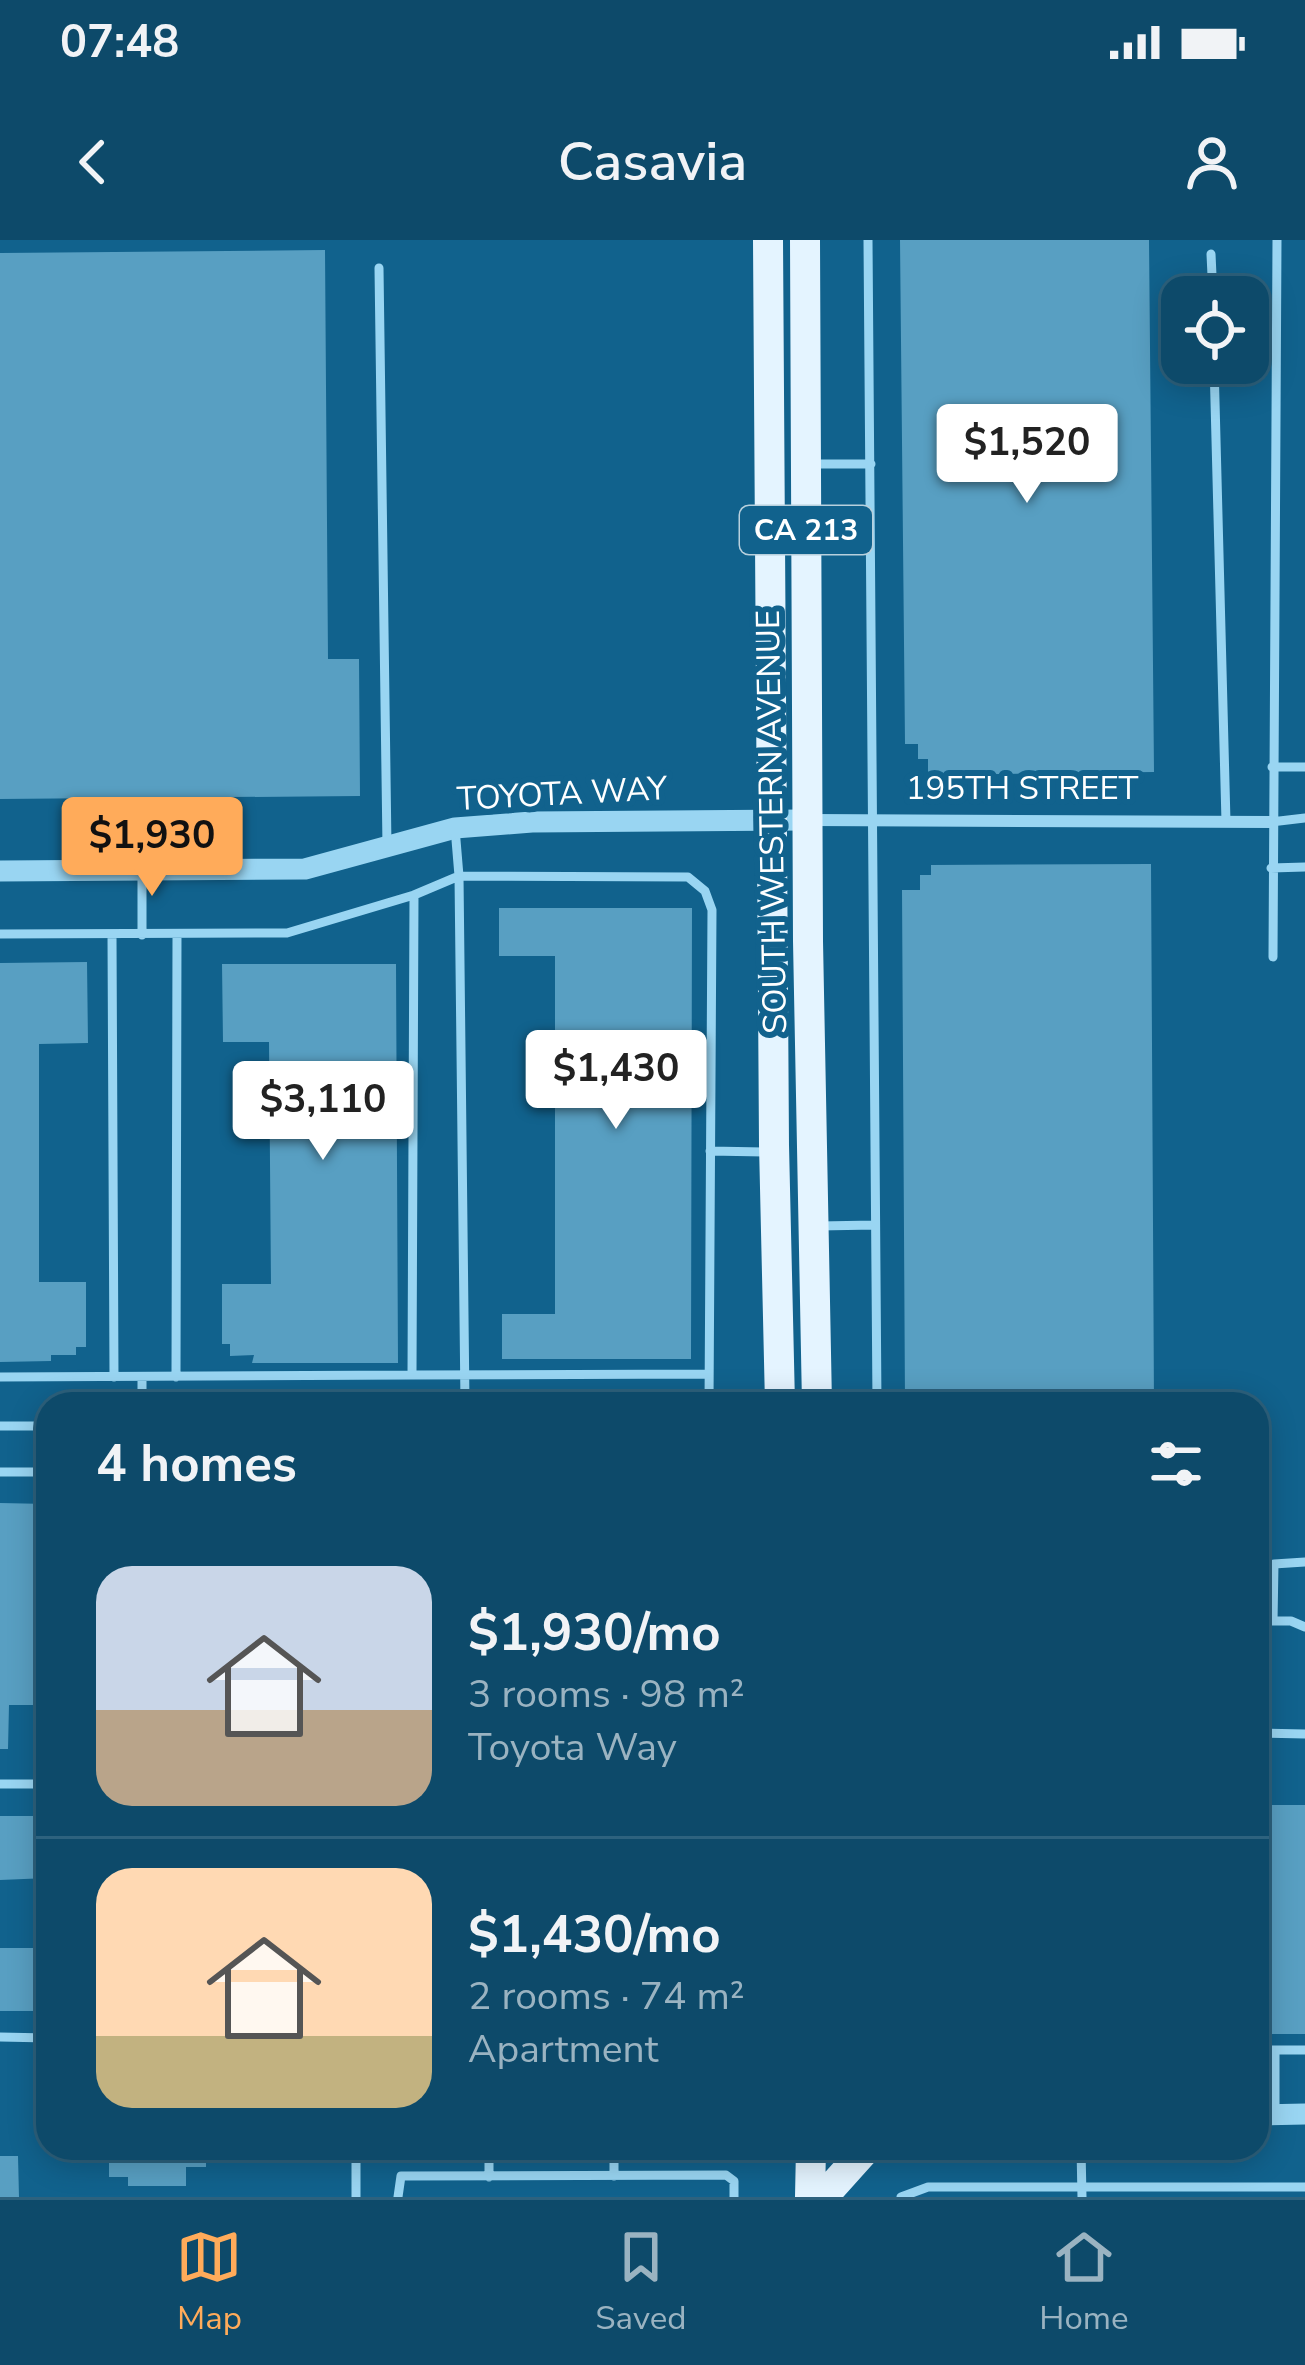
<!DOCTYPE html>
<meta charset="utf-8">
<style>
:root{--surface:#0d4a6a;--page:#165170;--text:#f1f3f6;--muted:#9ab3c1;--line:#2d627e;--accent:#ffab5a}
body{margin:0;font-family:"Nunito Sans",sans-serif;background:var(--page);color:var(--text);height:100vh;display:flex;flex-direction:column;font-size:45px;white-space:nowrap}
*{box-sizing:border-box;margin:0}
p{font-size:39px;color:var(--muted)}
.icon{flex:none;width:66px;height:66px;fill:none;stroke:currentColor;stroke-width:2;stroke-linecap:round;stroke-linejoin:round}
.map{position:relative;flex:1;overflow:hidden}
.side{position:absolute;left:36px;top:1152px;width:1233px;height:768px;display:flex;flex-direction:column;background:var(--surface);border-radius:36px;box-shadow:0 6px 30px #0003,0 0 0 3px var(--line)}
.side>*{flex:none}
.fabs{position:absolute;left:1161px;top:36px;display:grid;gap:24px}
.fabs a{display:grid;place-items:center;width:108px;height:108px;border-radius:24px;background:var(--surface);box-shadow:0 6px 30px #0003,0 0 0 3px var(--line);font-size:60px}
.price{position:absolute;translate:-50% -102px;padding:0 27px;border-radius:12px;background:#fff;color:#222;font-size:39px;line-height:78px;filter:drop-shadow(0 3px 6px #0008)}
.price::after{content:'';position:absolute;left:50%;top:72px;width:36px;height:27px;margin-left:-18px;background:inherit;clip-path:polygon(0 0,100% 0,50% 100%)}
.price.on{background:var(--accent);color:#111}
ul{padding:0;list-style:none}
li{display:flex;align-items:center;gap:36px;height:300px;padding:0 60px}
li+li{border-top:3px solid var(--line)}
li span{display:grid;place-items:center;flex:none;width:336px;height:240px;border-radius:36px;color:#555}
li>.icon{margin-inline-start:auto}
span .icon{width:144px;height:144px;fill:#fffc;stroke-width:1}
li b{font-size:51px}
h2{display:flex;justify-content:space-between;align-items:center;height:144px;padding:0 60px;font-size:51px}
.status{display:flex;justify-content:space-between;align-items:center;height:84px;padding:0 60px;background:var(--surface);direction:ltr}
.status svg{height:33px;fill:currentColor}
header{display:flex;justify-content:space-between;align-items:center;height:156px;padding:0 60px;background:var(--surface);font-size:54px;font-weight:600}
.tabs{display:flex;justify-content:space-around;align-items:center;height:168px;border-top:3px solid var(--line);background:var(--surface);font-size:33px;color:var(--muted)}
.tabs a{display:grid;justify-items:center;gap:6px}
.tabs .on{color:var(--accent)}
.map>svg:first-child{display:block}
.building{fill:#589fc2}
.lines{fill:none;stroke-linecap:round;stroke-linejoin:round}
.service{stroke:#99d5f2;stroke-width:9}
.minor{stroke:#99d5f2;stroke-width:12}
.tertiary{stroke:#99d5f2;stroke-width:21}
.primary{stroke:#e4f4ff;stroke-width:30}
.labels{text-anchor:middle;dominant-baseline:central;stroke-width:12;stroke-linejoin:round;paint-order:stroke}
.shield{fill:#11628d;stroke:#b8d0dd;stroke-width:3}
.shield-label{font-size:30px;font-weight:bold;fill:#fff}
.street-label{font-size:33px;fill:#fff;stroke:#11628d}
</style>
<div class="status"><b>07:48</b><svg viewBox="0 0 49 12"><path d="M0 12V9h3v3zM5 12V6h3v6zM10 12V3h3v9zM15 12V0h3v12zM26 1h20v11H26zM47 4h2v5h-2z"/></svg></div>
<header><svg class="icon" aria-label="back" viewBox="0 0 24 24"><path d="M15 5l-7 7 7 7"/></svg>Casavia<svg class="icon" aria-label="person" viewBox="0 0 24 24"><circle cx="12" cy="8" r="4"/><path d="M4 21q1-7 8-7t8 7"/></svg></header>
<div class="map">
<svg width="1305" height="1957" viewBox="0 0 1305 1957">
<rect width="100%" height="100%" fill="#11628d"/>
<!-- building -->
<path class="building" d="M900 0H1149L1154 532 928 535V519H918V504H905Z
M325 10 328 419H359L360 556 0 559V13Z
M1151 624 1154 1164H905L902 650H920V635H931V625Z
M499 668H692L691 1119H502V1074H555V716H499Z
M87 722 88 803 39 804V1042H86V1107H76V1115H51V1121L0 1122V723Z
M222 724H396L398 1123H252L254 1115 230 1116V1104H222V1044H271L269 802H223Z
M0 1263 48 1264V1465H9L8 1509H0Z
M1257 1565H1305V1794H1257Z
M0 1576H48V1638L0 1640Z
M0 1708H48V1771H0Z
M109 1908H206V1927H186V1946H128V1937H109Z
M0 1916H18L19 1957H0Z"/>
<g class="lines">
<!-- service -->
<path class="service" d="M868 0 877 1164
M1211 14 1213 57
M379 28 387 607
M1214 123 1226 582
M811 224H871
M1272 527H1305
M1271 582 1305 578
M187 583 188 630
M455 588 459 636 465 1164
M1271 628 1305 627
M142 631V695
M414 655 459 636 688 637 705 651 712 670 709 1164
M0 694 287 693 414 655 412 1135 0 1137
M112 695 114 1137
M1273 717 1277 0
M710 911 771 912
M819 986 875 985
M412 1135 709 1134
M142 1137V1164
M176 1137 177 695
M0 1186H48
M0 1232H48
M1257 1381H1291L1305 1387
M1273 1381 1274 1324 1305 1322
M1257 1493 1305 1494
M0 1544H48
M0 1797 48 1798
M1257 1810H1305
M1275 1875V1810
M356 1908V1957
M489 1908V1937
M614 1908V1936
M1081 1908 1082 1957
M398 1957 401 1936 726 1935 734 1941V1957
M901 1957 928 1947H1305"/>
<!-- minor -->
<path class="minor" d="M810 580 1271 582"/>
<!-- tertiary -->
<path class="tertiary" d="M0 631 305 629 455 588 532 582 808 580
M1257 1875 1305 1874"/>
<!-- primary -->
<path class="primary" d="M768 0 774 905 780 1164
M805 0 808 701 817 1164
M810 1957 811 1908
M823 1957 867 1908"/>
</g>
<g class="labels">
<!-- shield labels -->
<rect class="shield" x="740" y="266" width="132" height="48" rx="9"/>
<g class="shield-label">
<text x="806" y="290">CA 213</text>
</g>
<!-- street labels -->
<g class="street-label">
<text x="1022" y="548">195TH STREET</text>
<text transform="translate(562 554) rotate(-3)">TOYOTA WAY</text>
<text transform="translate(772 582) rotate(-91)">SOUTH WESTERN AVENUE</text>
</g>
</g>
</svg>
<div class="fabs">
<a><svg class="icon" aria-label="locate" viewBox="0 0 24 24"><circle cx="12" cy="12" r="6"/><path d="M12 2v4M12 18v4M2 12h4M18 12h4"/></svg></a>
</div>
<b class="price" style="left:1027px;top:266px">$1,520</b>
<b class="price on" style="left:152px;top:659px">$1,930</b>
<b class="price" style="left:616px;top:892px">$1,430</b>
<b class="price" style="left:323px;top:923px">$3,110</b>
<section class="side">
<h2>4 homes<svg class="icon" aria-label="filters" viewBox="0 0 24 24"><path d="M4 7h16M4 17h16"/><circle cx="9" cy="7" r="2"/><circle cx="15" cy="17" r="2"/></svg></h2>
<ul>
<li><span style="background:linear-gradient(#c9d6e8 60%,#b9a48a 0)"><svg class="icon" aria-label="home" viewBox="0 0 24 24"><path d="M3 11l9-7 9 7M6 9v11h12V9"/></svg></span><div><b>$1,930/mo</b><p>3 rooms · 98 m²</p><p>Toyota Way</p></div></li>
<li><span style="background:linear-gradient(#ffd9b3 70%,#c2b280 0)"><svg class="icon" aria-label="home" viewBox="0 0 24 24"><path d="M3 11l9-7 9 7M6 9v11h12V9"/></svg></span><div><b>$1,430/mo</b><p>2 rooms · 74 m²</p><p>Apartment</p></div></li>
</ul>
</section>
</div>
<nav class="tabs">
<a class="on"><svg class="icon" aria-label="map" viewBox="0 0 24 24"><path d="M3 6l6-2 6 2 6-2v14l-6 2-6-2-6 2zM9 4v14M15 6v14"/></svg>Map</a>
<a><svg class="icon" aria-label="saved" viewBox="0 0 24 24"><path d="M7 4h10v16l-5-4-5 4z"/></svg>Saved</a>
<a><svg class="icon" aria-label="home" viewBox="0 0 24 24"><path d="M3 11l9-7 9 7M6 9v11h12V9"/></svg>Home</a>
</nav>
